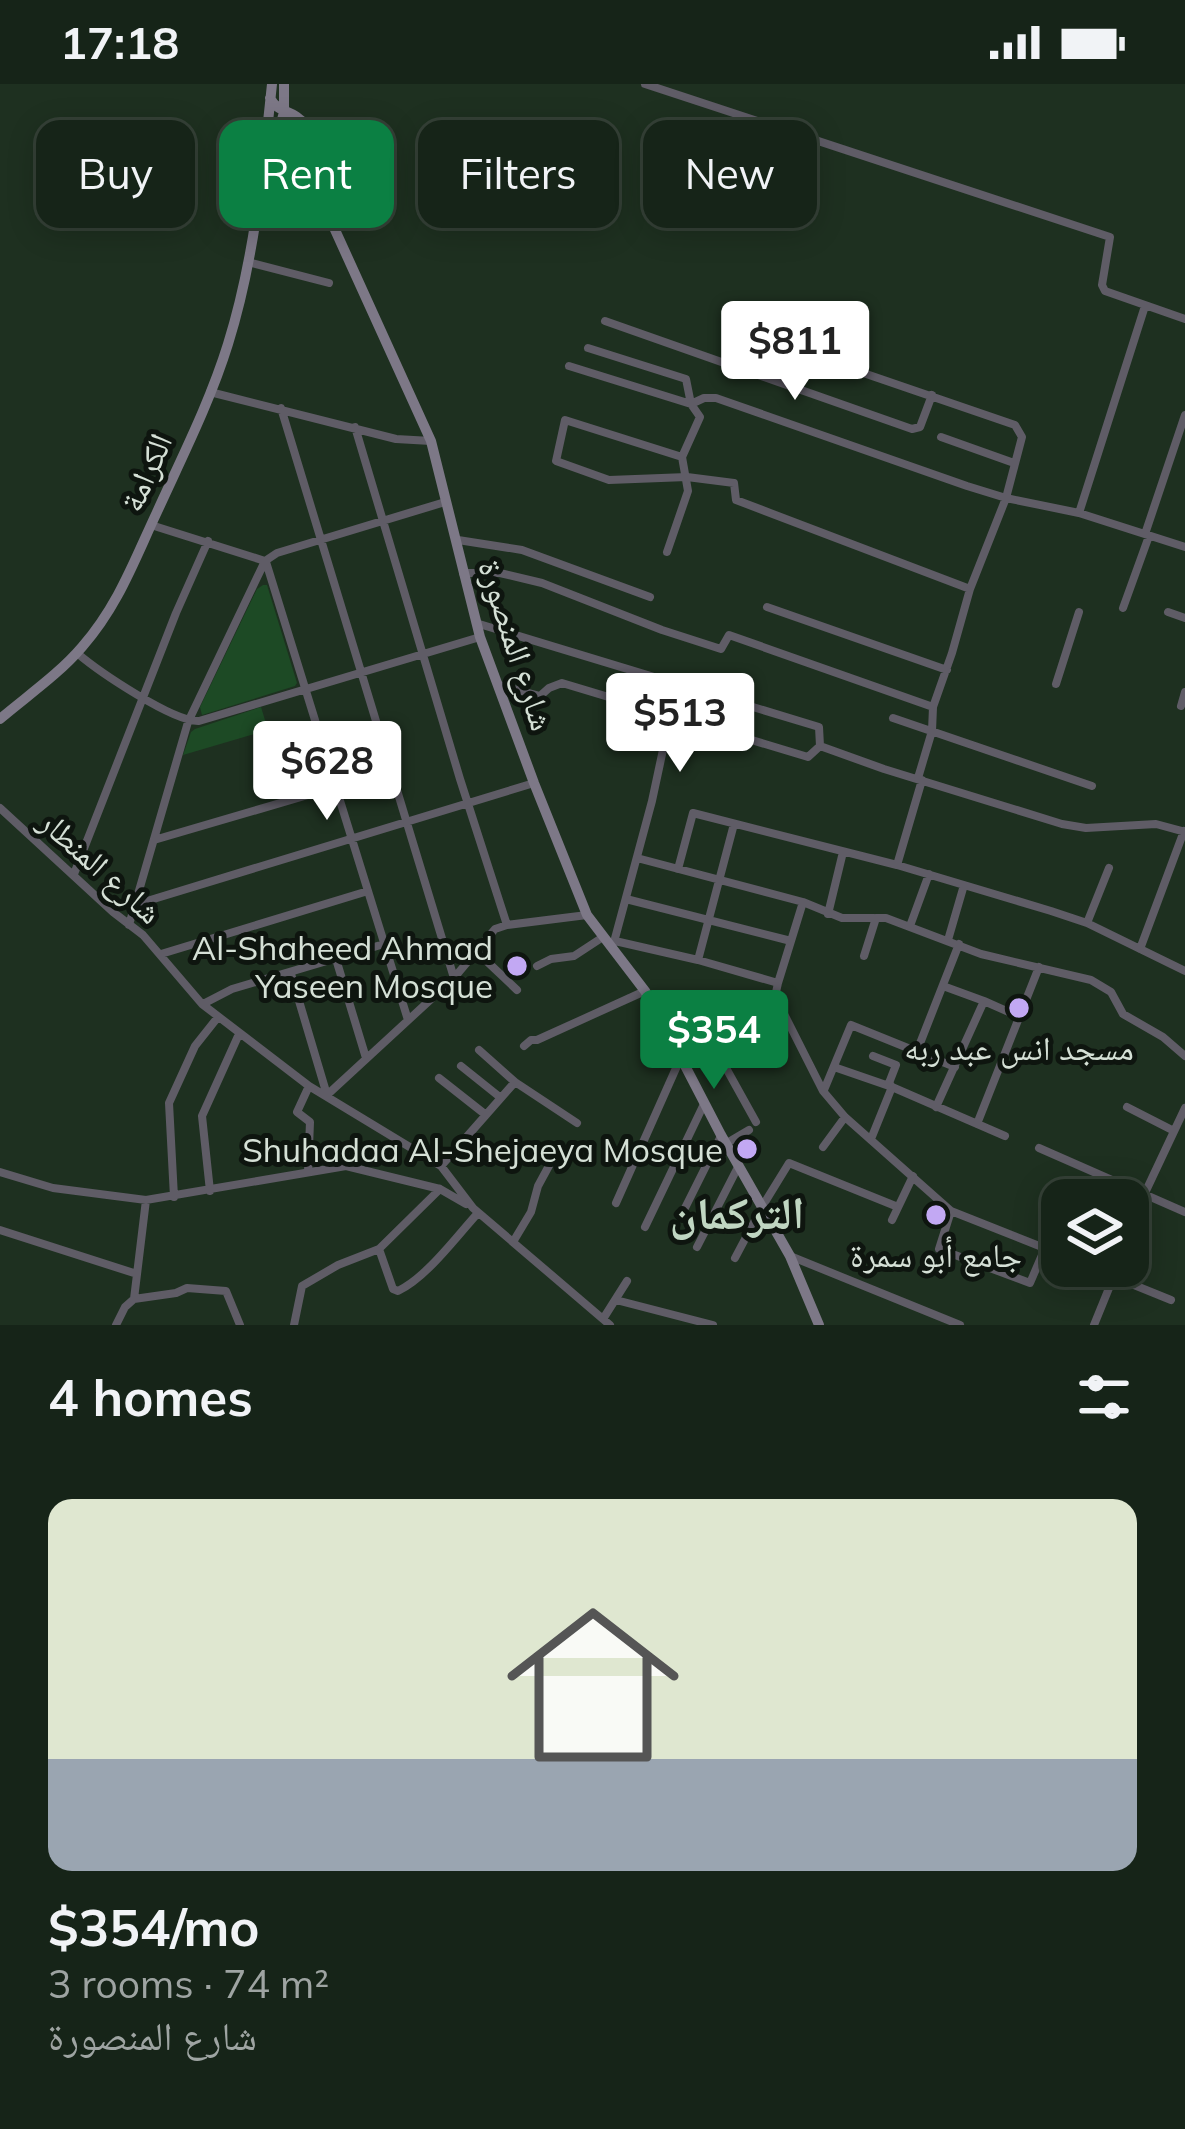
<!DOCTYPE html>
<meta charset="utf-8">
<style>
:root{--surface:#162418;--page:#233025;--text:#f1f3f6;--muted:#9ea4a2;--line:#354137;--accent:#0b8043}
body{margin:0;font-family:Mulish,"Noto Naskh Arabic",sans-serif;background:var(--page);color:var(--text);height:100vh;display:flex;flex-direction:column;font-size:45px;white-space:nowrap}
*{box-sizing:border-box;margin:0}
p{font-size:39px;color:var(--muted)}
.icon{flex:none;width:66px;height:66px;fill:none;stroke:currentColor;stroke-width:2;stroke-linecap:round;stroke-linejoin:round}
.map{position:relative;height:1241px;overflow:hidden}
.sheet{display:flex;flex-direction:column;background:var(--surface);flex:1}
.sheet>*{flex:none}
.banner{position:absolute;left:36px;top:36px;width:1113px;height:108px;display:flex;gap:24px}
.tools{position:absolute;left:1041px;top:1095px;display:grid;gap:24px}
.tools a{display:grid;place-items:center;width:108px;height:108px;border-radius:24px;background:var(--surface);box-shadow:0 6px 30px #0003,0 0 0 3px var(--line);font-size:60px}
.price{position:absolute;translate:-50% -102px;padding:0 27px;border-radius:12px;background:#fff;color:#222;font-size:39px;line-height:78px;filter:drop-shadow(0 3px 6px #0008)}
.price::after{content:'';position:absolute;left:50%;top:72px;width:36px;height:27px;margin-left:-18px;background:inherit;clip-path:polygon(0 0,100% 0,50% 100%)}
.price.current{background:var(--accent);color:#fff}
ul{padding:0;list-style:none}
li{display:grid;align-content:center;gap:24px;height:636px;padding:0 48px}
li+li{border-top:3px solid var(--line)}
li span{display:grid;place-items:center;height:372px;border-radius:24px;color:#555}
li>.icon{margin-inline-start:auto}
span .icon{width:216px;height:216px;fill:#fffc;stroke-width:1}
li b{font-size:51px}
h2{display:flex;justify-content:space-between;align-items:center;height:144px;padding:0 48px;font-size:51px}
.chip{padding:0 42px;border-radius:24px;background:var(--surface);box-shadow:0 6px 30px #0003,0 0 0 3px var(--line);font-size:42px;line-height:108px}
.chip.current{background:var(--accent);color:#fff}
.status{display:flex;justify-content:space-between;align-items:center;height:84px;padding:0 60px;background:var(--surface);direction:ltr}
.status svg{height:33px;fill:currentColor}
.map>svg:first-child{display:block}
.green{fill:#1d4a25}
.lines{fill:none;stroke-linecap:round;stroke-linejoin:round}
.minor{stroke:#5f5c66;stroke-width:8}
.secondary{stroke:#7d7887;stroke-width:10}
.poi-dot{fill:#c2a8f3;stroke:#0e150f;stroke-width:4.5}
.labels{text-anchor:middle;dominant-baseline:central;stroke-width:10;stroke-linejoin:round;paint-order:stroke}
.street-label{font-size:33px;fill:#d5e0d6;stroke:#0e150f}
.poi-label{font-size:33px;fill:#d5e0d6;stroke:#0e150f;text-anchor:end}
.district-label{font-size:45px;font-weight:bold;fill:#c0d6c2;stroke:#0e150f}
</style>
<div class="status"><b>17:18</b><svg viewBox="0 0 49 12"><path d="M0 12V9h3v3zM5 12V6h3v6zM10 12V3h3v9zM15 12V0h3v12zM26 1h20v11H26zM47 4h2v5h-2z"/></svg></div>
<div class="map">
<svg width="1185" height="1241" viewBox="0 0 1185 1241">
<rect width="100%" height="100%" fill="#1e3020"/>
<!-- green -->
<path class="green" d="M263 501H267L297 599 295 602 202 631 200 623 257 505Z
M261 623 268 646 183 671 191 648 195 645Z"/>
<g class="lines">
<!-- minor -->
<path class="minor" d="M645 0 1110 153 1102 201 1105 207 1185 235
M248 178 329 199
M605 237 912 345 920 343 932 311
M588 264 686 295 691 320 700 333 682 373 688 407 667 468
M805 269 1015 341 1022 353 1006 414 970 505 952 569 933 623 932 647 918 694
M569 282 691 320 704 314H716L967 402 1006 414 1079 429 1185 463
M210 308 396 355 431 357
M281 324 454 894
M355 343 460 695 507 841
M941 353 1014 379
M682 373 565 336 556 377 609 396 687 393 734 399 736 416 970 505
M1079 429 1145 222
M151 441 265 477
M1145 450 1185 331
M458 456 522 466 650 513
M266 478 408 936
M463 489H500L542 499 662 546 721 565 729 551 933 623
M767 523 947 586
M1123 524 1149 452
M1168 528 1185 534
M476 539 819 643 820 662 884 685 1062 740 1086 744 1156 740 1185 748
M77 569C98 587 173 638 199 637L480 553
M1056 600 1079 528
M499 601 540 612 549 604 562 599 808 673 820 662
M1181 622 1185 608
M893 634 1092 702
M0 724 113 828 143 851 202 920 309 1002 441 1082 473 1124 610 1241
M154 756 335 703
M637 774 803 818 842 834H874
M897 781 922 696
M678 785 693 729 897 781 1051 827 1087 839 1185 887
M74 790 176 529 208 457
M134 821 534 699
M828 830 843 768
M1087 839 1109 784
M129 841 188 638 265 477 277 469 445 418
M910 842 929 790
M948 856 964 801
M615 857 698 876 778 899 791 857 626 815
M791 857 803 818
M614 858 652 717 670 633
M1140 865 1184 747
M477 868 517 906
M161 870 368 807
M864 872 876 834H886L981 870 1091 896 1111 908 1123 930 1163 953 1185 972
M336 875 366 974
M698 876 734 740
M537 882 551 875 574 872 603 853
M291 890 327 1011 454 894 495 845 507 841 587 831
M778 899 775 913 779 920 823 1007 845 1033 951 1127 1062 1171
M943 902 984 917
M203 920 232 905 384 860
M711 957 756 1038
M524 962 531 956H537L645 907
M479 966 515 998
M917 967 959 860
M461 982 501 1014
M834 983 892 1003 1005 1052
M439 994 486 1031
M824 1006 851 941 955 983
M936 1023 984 917 1020 933
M1127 1023 1174 1047
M977 1040 1039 883
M871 1055 892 1003 889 999 896 981 873 972
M727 1059 749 1046
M823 1063 845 1033
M1039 1064 1185 1128
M441 1082 515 998 577 1039
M0 1088 53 1104 146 1116 346 1082 440 1105 466 1120
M308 1088 310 1038 297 1028 309 1002
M210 1107 202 1032 239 950
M174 1113 169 1019 195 962 218 933
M616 1119 681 973 779 920
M685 1124 721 1052
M951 1127 939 1165 1030 1199 1045 1164
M892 1136 913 1092
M645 1143 704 1020
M0 1146 137 1190
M513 1158 531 1128 538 1102 557 1067
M1128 1158 1144 1111 1185 1024
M697 1163 738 1083
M379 1165 393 1205 398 1207C427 1193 456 1153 478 1129
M790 1172 960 1241
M735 1174 762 1123 789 1079 898 1123
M1087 1182 1171 1216
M134 1215 176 1209 187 1204 226 1207 240 1241
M616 1216 713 1241
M603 1235 627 1197
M116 1241 125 1223 134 1215 146 1116
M294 1241 302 1202 338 1181 379 1165 440 1105
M1094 1241 1118 1182"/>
<!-- secondary -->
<path class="secondary" d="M270 14C278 30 295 26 304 40L326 126 431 357 480 553 534 699 587 831 645 907 666 945 721 1051 790 1172 819 1241
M267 93 284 28V0
M0 635C27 612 59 590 82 563 118 522 134 477 157 428 182 373 210 318 228 260 254 177 263 87 272 0"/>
</g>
<!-- markers -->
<g class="poi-dot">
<circle cx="517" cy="882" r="12"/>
<circle cx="1019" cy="924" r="12"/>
<circle cx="747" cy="1065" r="12"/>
<circle cx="936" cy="1131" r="12"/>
</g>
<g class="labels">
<!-- street labels -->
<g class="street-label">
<text transform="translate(145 388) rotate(-66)">الكرامة</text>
<text transform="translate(517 561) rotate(72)">شارع المنصورة</text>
<text transform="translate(101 782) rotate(42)">شارع المنطار</text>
</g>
<!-- poi labels -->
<g class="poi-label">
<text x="493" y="863">Al-Shaheed Ahmad<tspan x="493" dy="38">Yaseen Mosque</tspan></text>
<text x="1019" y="963" text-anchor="middle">مسجد انس عبد ربه</text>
<text x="723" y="1065">Shuhadaa Al-Shejaeya Mosque</text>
<text x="936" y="1170" text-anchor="middle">جامع أبو سمرة</text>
</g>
<!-- district labels -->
<g class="district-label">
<text x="737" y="1128">التركمان</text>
</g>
</g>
</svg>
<div class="tools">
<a><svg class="icon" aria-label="layers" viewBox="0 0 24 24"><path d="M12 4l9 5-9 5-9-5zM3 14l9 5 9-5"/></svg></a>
</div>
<b class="price" style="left:795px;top:319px">$811</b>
<b class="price" style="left:680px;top:691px">$513</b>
<b class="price" style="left:327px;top:739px">$628</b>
<b class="price current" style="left:714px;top:1008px">$354</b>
<div class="banner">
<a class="chip">Buy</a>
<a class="chip current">Rent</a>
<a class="chip">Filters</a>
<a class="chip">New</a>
</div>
</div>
<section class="sheet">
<h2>4 homes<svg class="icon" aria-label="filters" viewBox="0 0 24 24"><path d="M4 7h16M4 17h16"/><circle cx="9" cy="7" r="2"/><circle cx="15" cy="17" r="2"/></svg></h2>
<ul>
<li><span style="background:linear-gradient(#dfe7d0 70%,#9aa5b1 0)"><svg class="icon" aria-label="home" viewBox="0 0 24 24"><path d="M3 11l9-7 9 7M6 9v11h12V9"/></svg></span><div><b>$354/mo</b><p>3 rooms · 74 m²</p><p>شارع المنصورة</p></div></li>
</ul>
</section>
